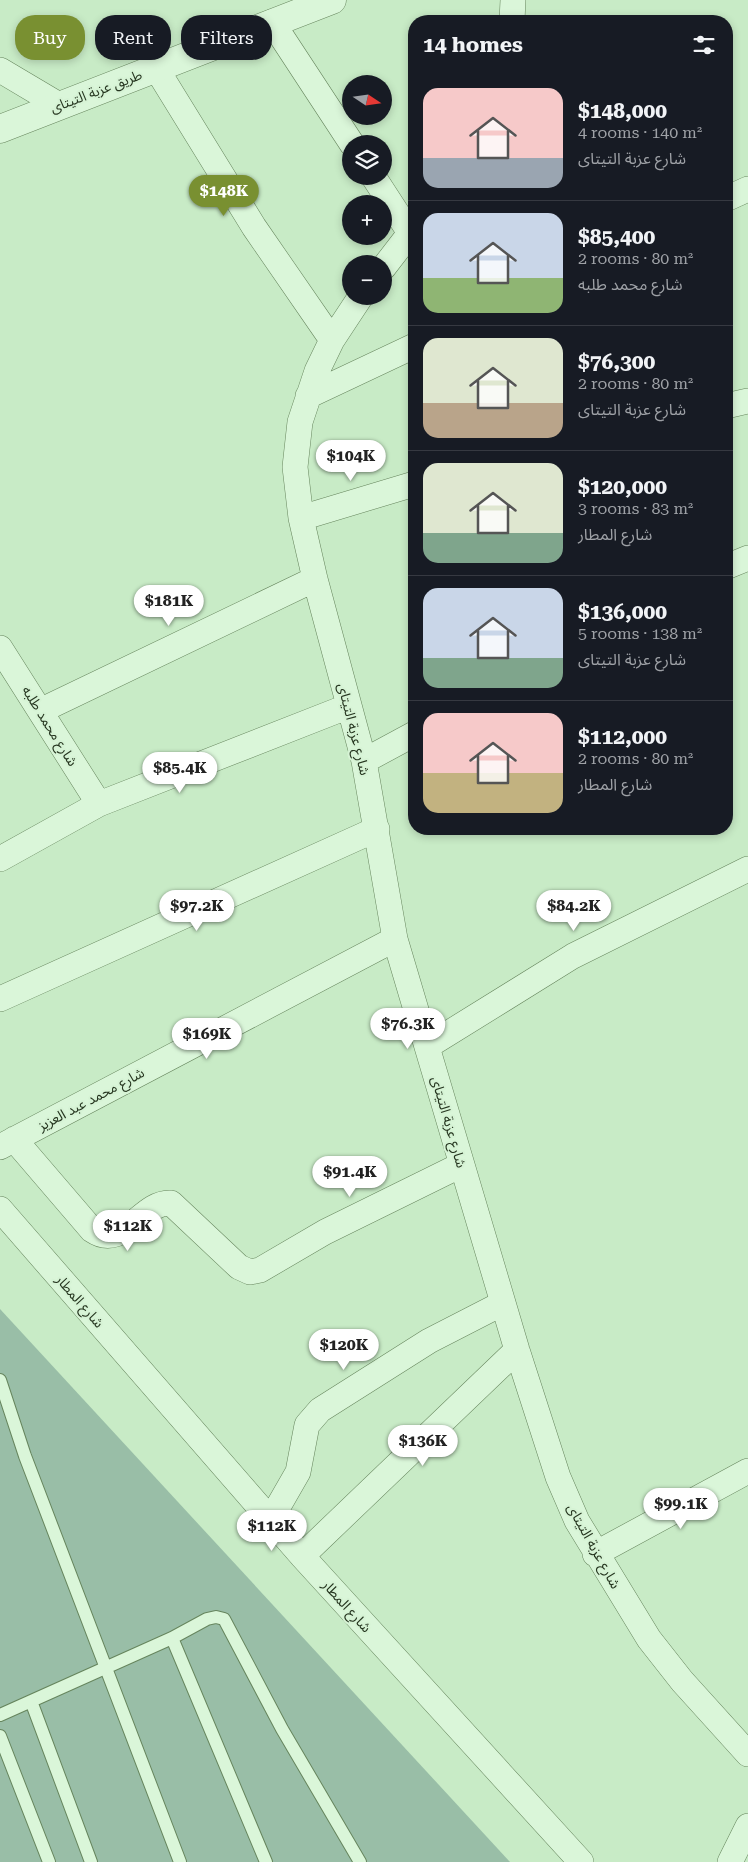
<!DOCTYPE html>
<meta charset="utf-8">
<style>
:root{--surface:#171b24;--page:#20242c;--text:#f1f3f6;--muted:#9ea1a6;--line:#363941;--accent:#799031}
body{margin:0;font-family:"Roboto Serif","Noto Sans Arabic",serif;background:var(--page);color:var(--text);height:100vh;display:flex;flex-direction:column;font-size:19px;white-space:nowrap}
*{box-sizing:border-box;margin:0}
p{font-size:16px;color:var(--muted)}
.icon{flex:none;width:28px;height:28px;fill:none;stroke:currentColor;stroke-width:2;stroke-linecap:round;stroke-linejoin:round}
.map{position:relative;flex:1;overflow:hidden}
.sheet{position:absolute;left:408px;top:15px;width:325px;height:820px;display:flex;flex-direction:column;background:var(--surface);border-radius:20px;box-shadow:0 2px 8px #0003}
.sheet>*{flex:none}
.guide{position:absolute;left:15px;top:15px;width:318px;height:45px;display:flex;gap:10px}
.needle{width:32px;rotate:103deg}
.tools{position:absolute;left:342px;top:75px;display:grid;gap:10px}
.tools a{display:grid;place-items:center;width:50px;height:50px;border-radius:50%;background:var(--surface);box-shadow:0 2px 8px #0003;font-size:25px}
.price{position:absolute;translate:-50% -42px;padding:0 11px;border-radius:18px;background:#fff;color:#222;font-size:16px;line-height:32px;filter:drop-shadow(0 1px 2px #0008)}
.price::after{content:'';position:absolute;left:50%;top:30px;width:15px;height:11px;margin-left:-8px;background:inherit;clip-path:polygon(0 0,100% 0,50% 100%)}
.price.current{background:var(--accent);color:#fff}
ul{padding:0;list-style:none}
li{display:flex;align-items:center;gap:15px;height:125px;padding:0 15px}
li+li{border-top:1px solid var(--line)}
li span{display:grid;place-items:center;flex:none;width:140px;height:100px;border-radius:15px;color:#555}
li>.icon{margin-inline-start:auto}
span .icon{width:60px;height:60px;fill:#fffc;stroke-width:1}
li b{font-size:21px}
h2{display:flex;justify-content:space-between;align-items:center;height:60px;padding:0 15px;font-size:21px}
.pill{padding:0 18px;border-radius:20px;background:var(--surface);box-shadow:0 2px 8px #0003;font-size:18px;line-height:45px}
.pill.current{background:var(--accent);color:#fff}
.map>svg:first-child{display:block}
.cemetery{fill:#99bea7}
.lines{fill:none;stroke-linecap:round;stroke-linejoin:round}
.service-casing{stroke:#66855d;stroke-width:14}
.minor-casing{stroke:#66855d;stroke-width:26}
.tertiary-casing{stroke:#66855d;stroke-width:29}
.service{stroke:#daf6d9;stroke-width:12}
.minor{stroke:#daf6d9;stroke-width:25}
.tertiary{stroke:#daf6d9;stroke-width:28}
.labels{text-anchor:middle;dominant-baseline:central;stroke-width:4;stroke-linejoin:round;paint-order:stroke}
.street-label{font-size:14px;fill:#263620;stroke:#d6f3d5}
</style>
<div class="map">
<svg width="748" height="1862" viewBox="0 0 748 1862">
<rect width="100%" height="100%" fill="#c8ebc6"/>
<!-- cemetery -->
<path class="cemetery" d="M0 1309 510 1862H0Z"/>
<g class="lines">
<defs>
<path id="service" d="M0 1380 25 1456 180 1862
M172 1638 266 1862
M31 1701 91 1862
M0 1715 172 1638 207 1619 216 1617 224 1619 282 1729 360 1862
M0 1736 49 1862"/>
<path id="minor" d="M512 21 513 0
M272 22 352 144
M156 68 254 227 332 340
M0 70 59 105
M373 176 410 233
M726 199 748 189
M384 267 414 228
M361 296 332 340 317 371 300 422 295 467 301 518 315 579 364 761 395 939 517 1350 558 1477 577 1521 649 1639 682 1681 748 1754
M308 396 414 346
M726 406 748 401
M301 518 414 484
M726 567 748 558
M0 648 99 804
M40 711 315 579
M364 761 414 734
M0 859 99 804 349 706
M0 999 377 829
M428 1046 573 956 748 869
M14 1139 92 1230C124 1252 141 1201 171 1203L239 1267 250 1272 260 1270 325 1232 461 1165
M0 1147 395 939
M0 1209 302 1556 581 1862
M271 1519 298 1472 307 1425 320 1410 429 1341 503 1303
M595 1554 748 1471
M302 1556 517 1350
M730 1862 748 1826"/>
<path id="tertiary" d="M0 129 332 0"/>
</defs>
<!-- service casing -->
<use href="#service" class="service-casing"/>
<!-- minor casing -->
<use href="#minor" class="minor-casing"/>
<!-- tertiary casing -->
<use href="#tertiary" class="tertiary-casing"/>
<!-- service -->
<use href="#service" class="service"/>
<!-- minor -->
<use href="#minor" class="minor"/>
<!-- tertiary -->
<use href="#tertiary" class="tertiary"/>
</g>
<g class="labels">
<!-- street labels -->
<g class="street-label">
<text transform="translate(96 91) rotate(-21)">طريق عزبة التيتاى</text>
<text transform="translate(50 726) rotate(58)">شارع محمد طلبه</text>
<text transform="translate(354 729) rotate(76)">شارع عزبة التيتاى</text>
<text transform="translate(91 1099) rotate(-28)">شارع محمد عبد العزيز</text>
<text transform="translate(449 1122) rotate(74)">شارع عزبة التيتاى</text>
<text transform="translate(80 1301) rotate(49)">شارع المطار</text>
<text transform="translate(594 1546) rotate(61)">شارع عزبة التيتاى</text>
<text transform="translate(347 1606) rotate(48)">شارع المطار</text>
</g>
</g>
</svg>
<div class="tools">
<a><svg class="needle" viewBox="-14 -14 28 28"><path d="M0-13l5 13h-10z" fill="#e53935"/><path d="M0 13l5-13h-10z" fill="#9ea1a6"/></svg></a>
<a><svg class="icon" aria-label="layers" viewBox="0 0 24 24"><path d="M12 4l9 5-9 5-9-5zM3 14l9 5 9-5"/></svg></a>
<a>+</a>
<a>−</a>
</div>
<b class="price current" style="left:224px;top:217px">$148K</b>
<b class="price" style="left:351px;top:482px">$104K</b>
<b class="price" style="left:169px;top:627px">$181K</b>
<b class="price" style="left:180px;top:794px">$85.4K</b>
<b class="price" style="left:197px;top:932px">$97.2K</b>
<b class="price" style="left:574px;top:932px">$84.2K</b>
<b class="price" style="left:408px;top:1050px">$76.3K</b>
<b class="price" style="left:207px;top:1060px">$169K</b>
<b class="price" style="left:350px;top:1198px">$91.4K</b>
<b class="price" style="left:128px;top:1252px">$112K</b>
<b class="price" style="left:344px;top:1371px">$120K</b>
<b class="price" style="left:423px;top:1467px">$136K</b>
<b class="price" style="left:681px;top:1530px">$99.1K</b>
<b class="price" style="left:272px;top:1552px">$112K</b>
<div class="guide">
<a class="pill current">Buy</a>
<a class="pill">Rent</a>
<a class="pill">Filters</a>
</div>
<section class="sheet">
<h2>14 homes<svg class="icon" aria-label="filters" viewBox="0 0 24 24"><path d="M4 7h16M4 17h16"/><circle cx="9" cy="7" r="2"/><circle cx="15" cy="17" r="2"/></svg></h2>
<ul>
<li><span style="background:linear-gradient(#f6c9c9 70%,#9aa5b1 0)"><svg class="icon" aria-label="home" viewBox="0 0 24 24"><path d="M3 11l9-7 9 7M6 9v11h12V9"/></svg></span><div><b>$148,000</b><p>4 rooms · 140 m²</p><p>شارع عزبة التيتاى</p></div></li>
<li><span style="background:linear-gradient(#c9d6e8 65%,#8fb573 0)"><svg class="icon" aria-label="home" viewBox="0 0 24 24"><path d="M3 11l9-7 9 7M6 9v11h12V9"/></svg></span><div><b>$85,400</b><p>2 rooms · 80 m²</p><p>شارع محمد طلبه</p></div></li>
<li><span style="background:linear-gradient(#dfe7d0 65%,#b9a48a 0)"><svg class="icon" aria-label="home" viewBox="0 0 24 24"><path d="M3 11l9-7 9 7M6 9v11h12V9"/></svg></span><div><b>$76,300</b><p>2 rooms · 80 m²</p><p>شارع عزبة التيتاى</p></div></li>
<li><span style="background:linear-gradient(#dfe7d0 70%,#7fa58c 0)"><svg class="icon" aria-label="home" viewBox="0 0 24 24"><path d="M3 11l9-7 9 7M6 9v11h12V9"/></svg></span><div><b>$120,000</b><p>3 rooms · 83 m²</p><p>شارع المطار</p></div></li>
<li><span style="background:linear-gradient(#c9d6e8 70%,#7fa58c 0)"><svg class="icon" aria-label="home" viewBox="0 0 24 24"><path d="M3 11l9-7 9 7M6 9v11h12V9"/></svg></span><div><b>$136,000</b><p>5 rooms · 138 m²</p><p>شارع عزبة التيتاى</p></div></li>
<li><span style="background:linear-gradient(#f6c9c9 60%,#c2b280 0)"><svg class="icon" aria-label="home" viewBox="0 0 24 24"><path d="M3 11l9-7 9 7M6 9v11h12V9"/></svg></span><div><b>$112,000</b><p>2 rooms · 80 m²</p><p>شارع المطار</p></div></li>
</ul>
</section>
</div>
